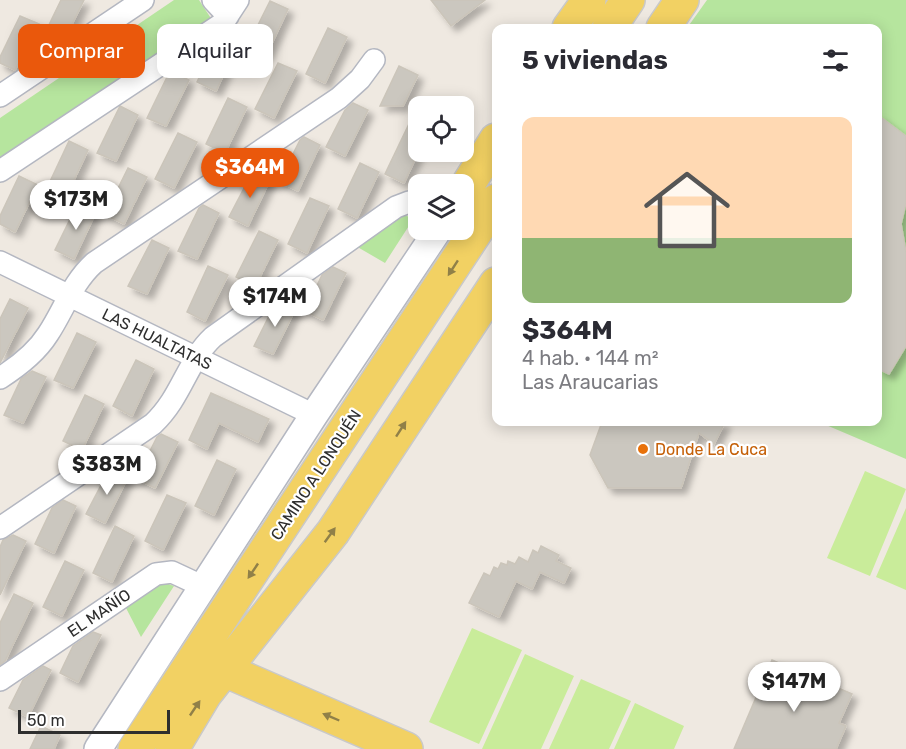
<!DOCTYPE html>
<html lang="es">
<meta charset="utf-8">
<style>
:root{--surface:#fff;--page:#f7f7f7;--text:#2b2b33;--muted:#7c7c81;--accent:#ea580c}
body{margin:0;font-family:Rubik,sans-serif;background:var(--page);color:var(--text);height:100vh;display:flex;flex-direction:column;font-size:22px;white-space:nowrap}
*{box-sizing:border-box;margin:0}
p{font-size:20px;color:var(--muted)}
.icon{flex:none;width:33px;height:33px;fill:none;stroke:currentColor;stroke-width:2;stroke-linecap:round;stroke-linejoin:round}
.map{position:relative;flex:1;overflow:hidden}
.details{position:absolute;left:492px;top:24px;width:390px;height:402px;display:flex;flex-direction:column;background:var(--surface);border-radius:12px;box-shadow:0 3px 15px #0003}
.details>*{flex:none}
.banner{position:absolute;left:18px;top:24px;width:384px;height:54px;display:flex;gap:12px}
.buttons{position:absolute;left:408px;top:96px;display:grid;gap:12px}
.buttons a{display:grid;place-items:center;width:66px;height:66px;border-radius:12px;background:var(--surface);box-shadow:0 3px 15px #0003;font-size:30px}
.scale{position:absolute;left:18px;bottom:15px;width:152px;box-sizing:border-box;padding-left:6px;border:3px solid #2e2e2e;border-top:0;font-size:16px;line-height:21px;white-space:nowrap;color:#2e2e2e;-webkit-text-stroke:4px #fff;paint-order:stroke}
.price{position:absolute;translate:-50% -51px;padding:0 14px;border-radius:21px;background:#fff;color:#222;font-size:20px;line-height:39px;filter:drop-shadow(0 2px 3px #0008)}
.price::after{content:'';position:absolute;left:50%;top:36px;width:18px;height:14px;margin-left:-9px;background:inherit;clip-path:polygon(0 0,100% 0,50% 100%)}
.price.selected{background:var(--accent);color:#fff}
ul{padding:0;list-style:none}
li{display:grid;align-content:center;gap:12px;height:318px;padding:0 30px}
li span{display:grid;place-items:center;height:186px;border-radius:12px;color:#555}
li>.icon{margin-inline-start:auto}
span .icon{width:108px;height:108px;fill:#fffc;stroke-width:1}
li b{font-size:26px}
h2{display:flex;justify-content:space-between;align-items:center;height:72px;padding:0 30px;font-size:26px}
.pill{padding:0 21px;border-radius:12px;background:var(--surface);box-shadow:0 3px 15px #0003;font-size:21px;line-height:54px}
.pill.selected{background:var(--accent);color:#fff}
.map>svg:first-child{display:block}
.green{fill:#b6e59e}
.pitch{fill:#c9ec9a}
.building{fill:#cbc7bf;stroke:#cbc5ba;stroke-width:1.5;filter:url(#shadow)}
.lines{fill:none;stroke-linecap:round;stroke-linejoin:round}
.minor-casing{stroke:#b4b7c1;stroke-width:24}
.tertiary-casing{stroke:#b4b7c1;stroke-width:30}
.primary-casing{stroke:#c9c9c9;stroke-width:36}
.minor{stroke:#fff;stroke-width:21}
.tertiary{stroke:#fff;stroke-width:27}
.primary{stroke:#f2d163;stroke-width:33}
.oneway{fill:#908048}
.food-dot{fill:#e8710a;stroke:#fff;stroke-width:2}
.labels{text-anchor:middle;dominant-baseline:central;stroke-width:4.5;stroke-linejoin:round;paint-order:stroke}
.street-label{font-size:16px;fill:#2e2e2e;stroke:#fff}
.food-label{font-size:16px;fill:#c56008;stroke:#fff;text-anchor:start}
</style>
<div class="map">
<svg width="906" height="749" viewBox="0 0 906 749">
<defs>
<filter id="shadow"><feDropShadow dx="5.5" dy="5.5" stdDeviation="3" flood-color="#0004"/></filter>
</defs>
<rect width="100%" height="100%" fill="#efe9e1"/>
<!-- green -->
<path class="green" d="M174 0H199L214 23 0 159V118Z
M707 0H906V459L819 422H878V28H687Z
M399 214 414 218 385 263 354 245Z
M160 581 174 586 141 637 126 608Z"/>
<!-- pitch -->
<path class="pitch" d="M865 471 906 489 870 576 827 558Z
M906 508V590L876 577Z
M472 628 522 650 479 744 429 722Z
M525 654 574 676 541 749H482Z
M581 679 631 701 609 749H549Z
M635 703 684 726 674 749H614Z"/>
<!-- building -->
<path class="building" d="M61 0H84L66 36 48 27Z
M431 0H485L451 26Z
M270 1 288 9 266 56 247 47Z
M20 16 39 24 15 70 0 63V57Z
M328 28 347 37 325 83 306 74Z
M224 38 238 44 216 91 197 82 216 43Z
M278 63 297 71 274 118 255 109Z
M399 66 418 75 403 106H380Z
M172 72 189 80 166 126 147 118 168 75Z
M228 98 247 107 225 153 206 144Z
M353 103 368 110 345 156 326 147 345 110Z
M418 105V153L404 183 385 174Z
M120 106 138 115 116 161 97 153Z
M878 115 906 136V203L901 224 906 252V346L889 374 878 369Z
M178 133 197 142 174 188 155 179Z
M304 137 320 145 298 191 279 182 300 140Z
M69 141 88 150 66 197 47 188Z
M360 163 379 172 357 218 338 209Z
M128 168 147 177 124 224 105 215Z
M253 171 270 180 248 226 229 217Z
M19 176 38 185 15 232 0 224V216Z
M310 198 329 206 307 253 288 244Z
M78 203 96 212 74 259 55 250Z
M203 205 219 213 197 259 178 251 199 208Z
M259 231 278 240 255 287 236 277Z
M152 240 169 248 147 294 128 286Z
M208 266 228 275 205 321 187 312Z
M333 267 346 273 323 320 305 311 322 275Z
M10 299 28 308 0 363V319Z
M284 302 296 308 273 354 254 346 271 312Z
M77 333 96 342 73 388 54 380Z
M136 360 154 369 132 416 113 406Z
M32 371 46 377 23 423 4 415 21 379Z
M211 393 269 419 258 442 219 423 207 449 189 440Z
M85 395 104 404 82 450 63 441Z
M602 422H725L714 444 699 433 681 488H608L590 455Z
M161 434 178 442 155 488 136 479 157 437Z
M217 460 236 469 214 515 195 506Z
M110 468 128 477 105 523 86 514Z
M167 495 186 503 163 550 145 541Z
M63 500 76 506 54 553 35 544 52 508Z
M115 526 134 536 112 582 93 573Z
M13 535 26 541 0 595V547L3 540Z
M541 546 559 555 556 561 571 568 564 583 540 572 532 589 516 581 499 617 469 603 484 573 490 576 494 567 498 569 501 563 507 565 508 561 515 564 519 557 528 562 533 550 538 553Z
M65 561 84 570 62 616 43 607Z
M14 594 33 603 5 661 0 665V623Z
M93 632 101 635 78 682 60 673 73 646Z
M772 660 852 694 839 723 846 726 836 749H734Z
M43 666 51 670 28 717 9 708 23 680Z
M41 726 60 735 54 749H30Z"/>
<g class="lines">
<defs>
<path id="minor" d="M213 0 228 16
M0 96 143 0
M0 171 223 23 238 0
M0 262 314 415
M0 378C19 366 36 353 48 334 64 310 72 283 94 263L339 98 360 79 374 60
M0 528 153 424C182 397 187 361 213 337L396 207 409 202 418 204
M0 680 156 574 172 572 202 586"/>
<path id="tertiary" d="M98 749 314 415 438 230"/>
<path id="primary" d="M569 28 589 0
M609 28 628 0
M663 28 682 0
M464 191 496 140
M204 661 406 749
M135 749 496 201
M172 749 205 694 333 532 496 284"/>
</defs>
<!-- minor casing -->
<use href="#minor" class="minor-casing"/>
<!-- tertiary casing -->
<use href="#tertiary" class="tertiary-casing"/>
<!-- primary casing -->
<use href="#primary" class="primary-casing"/>
<!-- minor -->
<use href="#minor" class="minor"/>
<!-- tertiary -->
<use href="#tertiary" class="tertiary"/>
<!-- primary -->
<use href="#primary" class="primary"/>
</g>
<!-- one-way arrows -->
<defs><path id="oneway-solid" d="M-6-.8H1V-3.2L6.5 0L1 3.2V.8H-6Z" transform="scale(1.5)"/></defs>
<g class="oneway">
<use href="#oneway-solid" transform="translate(453 268) rotate(123)"/>
<use href="#oneway-solid" transform="translate(401 429) rotate(-57)"/>
<use href="#oneway-solid" transform="translate(330 535) rotate(-54)"/>
<use href="#oneway-solid" transform="translate(253 571) rotate(124)"/>
<use href="#oneway-solid" transform="translate(195 708) rotate(-56)"/>
<use href="#oneway-solid" transform="translate(331 717) rotate(-157)"/>
</g>
<!-- markers -->
<circle class="food-dot" cx="643" cy="449" r="6"/>
<g class="labels">
<!-- street labels -->
<g class="street-label">
<text transform="translate(157 339) rotate(26)">LAS HUALTATAS</text>
<text transform="translate(316 475) rotate(-57)">CAMINO A LONQUÉN</text>
<text transform="translate(99 613) rotate(-34)">EL MAÑÍO</text>
</g>
<!-- food labels -->
<g class="food-label">
<text x="655" y="449">Donde La Cuca</text>
</g>
</g>
</svg>
<div class="buttons">
<a><svg class="icon" aria-label="locate" viewBox="0 0 24 24"><circle cx="12" cy="12" r="6"/><path d="M12 2v4M12 18v4M2 12h4M18 12h4"/></svg></a>
<a><svg class="icon" aria-label="layers" viewBox="0 0 24 24"><path d="M12 4l9 5-9 5-9-5zM3 14l9 5 9-5"/></svg></a>
</div>
<div class="scale">50 m</div>
<b class="price selected" style="left:250px;top:199px">$364M</b>
<b class="price" style="left:76px;top:231px">$173M</b>
<b class="price" style="left:275px;top:328px">$174M</b>
<b class="price" style="left:107px;top:496px">$383M</b>
<b class="price" style="left:794px;top:713px">$147M</b>
<div class="banner">
<a class="pill selected">Comprar</a>
<a class="pill">Alquilar</a>
</div>
<section class="details">
<h2>5 viviendas<svg class="icon" aria-label="filters" viewBox="0 0 24 24"><path d="M4 7h16M4 17h16"/><circle cx="9" cy="7" r="2"/><circle cx="15" cy="17" r="2"/></svg></h2>
<ul>
<li><span style="background:linear-gradient(#ffd9b3 65%,#8fb573 0)"><svg class="icon" aria-label="home" viewBox="0 0 24 24"><path d="M3 11l9-7 9 7M6 9v11h12V9"/></svg></span><div><b>$364M</b><p>4 hab. · 144 m²</p><p>Las Araucarias</p></div></li>
</ul>
</section>
</div>
